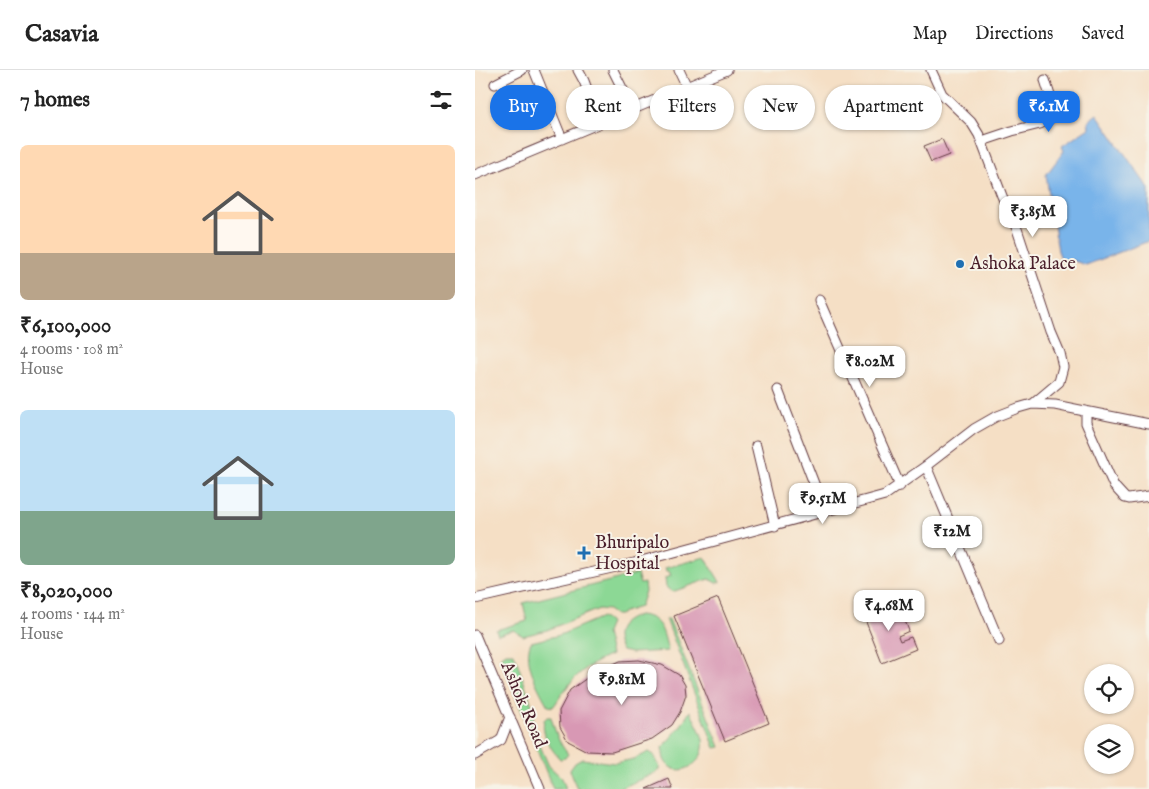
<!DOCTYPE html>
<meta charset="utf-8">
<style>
:root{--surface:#fff;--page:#f2f2f2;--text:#222;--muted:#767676;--line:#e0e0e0;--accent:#1a73e8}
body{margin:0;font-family:"IM FELL English",serif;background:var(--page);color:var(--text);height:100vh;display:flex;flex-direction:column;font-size:19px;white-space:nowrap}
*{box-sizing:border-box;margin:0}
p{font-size:16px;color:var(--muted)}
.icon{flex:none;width:28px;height:28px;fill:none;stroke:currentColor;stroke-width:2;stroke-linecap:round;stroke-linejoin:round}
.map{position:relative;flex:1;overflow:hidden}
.drawer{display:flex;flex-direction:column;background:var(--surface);width:475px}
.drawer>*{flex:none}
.top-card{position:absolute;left:15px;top:15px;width:475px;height:45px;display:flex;gap:10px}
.buttons{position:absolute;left:609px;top:594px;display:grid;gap:10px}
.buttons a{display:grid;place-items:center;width:50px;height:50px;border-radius:50%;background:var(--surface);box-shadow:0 1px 4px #0004;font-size:25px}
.price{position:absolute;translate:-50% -42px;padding:0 11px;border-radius:10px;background:#fff;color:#222;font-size:16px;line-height:32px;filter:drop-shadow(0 1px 2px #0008)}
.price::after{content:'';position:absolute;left:50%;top:30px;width:15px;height:11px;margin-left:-8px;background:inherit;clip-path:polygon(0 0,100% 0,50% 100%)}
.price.selected{background:var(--accent);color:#fff}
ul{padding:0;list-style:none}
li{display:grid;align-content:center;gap:10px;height:265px;padding:0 20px}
li span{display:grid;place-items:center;height:155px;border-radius:8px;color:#555}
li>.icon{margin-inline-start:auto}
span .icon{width:90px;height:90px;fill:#fffc;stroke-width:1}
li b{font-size:21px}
h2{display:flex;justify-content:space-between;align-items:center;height:60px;padding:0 20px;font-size:21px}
.chip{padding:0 18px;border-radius:22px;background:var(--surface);box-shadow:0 1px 4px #0004;font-size:18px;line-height:45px}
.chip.selected{background:var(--accent);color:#fff}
header{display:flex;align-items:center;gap:30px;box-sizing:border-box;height:70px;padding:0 25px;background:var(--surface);border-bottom:1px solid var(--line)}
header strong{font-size:24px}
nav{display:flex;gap:28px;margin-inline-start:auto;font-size:18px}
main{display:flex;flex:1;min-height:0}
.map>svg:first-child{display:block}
.green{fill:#8cd895;stroke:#6b7c60}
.water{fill:#79b4ea;stroke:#626a8a}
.building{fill:#d898b4}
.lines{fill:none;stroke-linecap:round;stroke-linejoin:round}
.minor-casing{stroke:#643c42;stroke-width:11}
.minor{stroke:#fff;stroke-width:9}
.poi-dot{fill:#1f6fb2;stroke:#f7f3e8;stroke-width:2}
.labels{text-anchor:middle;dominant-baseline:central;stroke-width:4;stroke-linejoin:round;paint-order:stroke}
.poi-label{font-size:18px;fill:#4a1f2b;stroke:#f7f3e8;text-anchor:start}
.street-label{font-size:18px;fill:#4a1f2b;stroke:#f7f3e8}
</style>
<header>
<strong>Casavia</strong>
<nav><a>Map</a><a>Directions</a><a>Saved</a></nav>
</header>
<main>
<section class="drawer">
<h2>7 homes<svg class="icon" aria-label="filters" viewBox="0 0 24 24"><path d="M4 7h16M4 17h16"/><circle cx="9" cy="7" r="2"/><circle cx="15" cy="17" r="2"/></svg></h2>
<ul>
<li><span style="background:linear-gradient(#ffd9b3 70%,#b9a48a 0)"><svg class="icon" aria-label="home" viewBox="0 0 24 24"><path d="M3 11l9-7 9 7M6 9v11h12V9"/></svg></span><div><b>₹6,100,000</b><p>4 rooms · 108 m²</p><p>House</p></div></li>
<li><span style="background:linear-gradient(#bfe0f5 65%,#7fa58c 0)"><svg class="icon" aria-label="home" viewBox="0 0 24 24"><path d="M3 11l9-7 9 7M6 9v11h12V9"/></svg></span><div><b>₹8,020,000</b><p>4 rooms · 144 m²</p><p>House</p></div></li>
</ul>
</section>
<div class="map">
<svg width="674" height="719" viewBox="0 0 674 719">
<rect width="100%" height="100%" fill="#f7f3e8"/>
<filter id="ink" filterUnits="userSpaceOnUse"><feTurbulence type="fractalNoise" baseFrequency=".02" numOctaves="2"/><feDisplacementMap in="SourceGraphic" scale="10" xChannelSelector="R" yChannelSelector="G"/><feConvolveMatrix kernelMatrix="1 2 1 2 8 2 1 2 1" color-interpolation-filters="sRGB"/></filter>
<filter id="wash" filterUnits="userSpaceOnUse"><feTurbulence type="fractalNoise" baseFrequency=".0096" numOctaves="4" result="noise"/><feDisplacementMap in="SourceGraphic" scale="20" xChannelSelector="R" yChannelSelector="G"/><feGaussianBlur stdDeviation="1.12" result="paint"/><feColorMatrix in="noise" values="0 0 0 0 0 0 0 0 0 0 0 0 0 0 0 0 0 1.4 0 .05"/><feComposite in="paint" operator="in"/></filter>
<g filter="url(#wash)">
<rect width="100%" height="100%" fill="#f5dfc5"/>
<!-- green -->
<path class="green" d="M230 487 245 512 241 513 234 509 197 522 191 517 190 508 196 506 194 501H191L190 498Z
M162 504 165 514 169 513 170 521 165 537 149 542 145 545H140L133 540 124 539 72 560 48 566 38 560 23 565 21 560 52 551 48 533Z
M164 545C187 547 188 562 193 581L156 583 147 581C135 562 146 551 164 545Z
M127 547 135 553 131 563 136 585C108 597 97 608 81 633L78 637 73 636C64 620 47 590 56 572L85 565Z
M191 549H194L245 677 240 678Z
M31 583H39L58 638V660L74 696 87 708 91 719H78L25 587Z
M215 641C219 650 226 660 228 670 232 695 199 712 189 689 188 686 188 681 187 678L205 657Z
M72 647H76C80 661 83 672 93 684L90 688 85 689C75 678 66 664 69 650Z
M174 682 179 685 185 698 182 702 144 719H102L95 700 100 693 107 689 140 693 159 689Z"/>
<!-- water -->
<path class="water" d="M622 44 674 119V171L611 195 596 190 587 191 583 181 571 105 589 81 587 76 614 58 613 51Z"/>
<g id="blocks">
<!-- building -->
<path class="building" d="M467 69 474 85 456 92 449 76Z
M243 528 294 653 250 671 199 546Z
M412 531 414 536 418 534 420 540 425 538 434 561 423 566 425 571 436 567 441 579 407 593 389 547 404 541 401 535Z
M164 590 187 595 204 605 210 615 211 625 205 642 197 655 177 669 137 682 112 681 93 671 85 657 84 641 95 620 119 603 145 591Z
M194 709 198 719H171Z"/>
</g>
</g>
<g filter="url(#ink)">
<use href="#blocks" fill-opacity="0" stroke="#643c42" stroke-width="1"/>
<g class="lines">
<defs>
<path id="minor" d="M59 0 87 69
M103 0 109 11 125 53
M138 0 158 40
M204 0 212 17
M456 0 467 24 496 52 504 65 527 126 542 159 576 262 585 283 588 297 584 312 558 334
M20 14 47 0
M507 71 537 61 565 54 577 47 579 38 570 10
M0 105 252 0
M344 230 425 416
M303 320 350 442
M611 341V353L639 416 650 428 654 429 674 426
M281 376 300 456
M451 396 524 571
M0 529 159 493 410 425 451 396 499 359 520 347 543 338 557 334 580 335 674 354
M0 565 65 719
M0 685 26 670 35 647"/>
</defs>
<!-- minor casing -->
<use href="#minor" class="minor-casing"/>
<!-- minor -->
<use href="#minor" class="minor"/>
</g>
</g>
<!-- markers -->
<g class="poi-dot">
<circle cx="485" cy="194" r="5"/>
<path d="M106.5 475.5h5v5h5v5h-5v5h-5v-5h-5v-5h5z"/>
</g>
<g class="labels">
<!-- poi labels -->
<g class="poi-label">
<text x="495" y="194">Ashoka Palace</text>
<text x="120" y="473">Bhuripalo<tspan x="120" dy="21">Hospital</tspan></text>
</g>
<!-- street labels -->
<g class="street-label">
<text transform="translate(48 635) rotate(67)">Ashok Road</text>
</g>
</g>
</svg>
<div class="buttons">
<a><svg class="icon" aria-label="locate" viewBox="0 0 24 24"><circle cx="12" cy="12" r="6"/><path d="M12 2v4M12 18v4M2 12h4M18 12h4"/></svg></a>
<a><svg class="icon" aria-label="layers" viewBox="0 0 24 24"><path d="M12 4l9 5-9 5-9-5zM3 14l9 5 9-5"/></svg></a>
</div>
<b class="price selected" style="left:574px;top:63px">₹6.1M</b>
<b class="price" style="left:558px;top:168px">₹3.85M</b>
<b class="price" style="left:395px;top:318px">₹8.02M</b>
<b class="price" style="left:348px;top:455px">₹9.51M</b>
<b class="price" style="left:477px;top:488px">₹12M</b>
<b class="price" style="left:414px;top:562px">₹4.68M</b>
<b class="price" style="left:147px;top:636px">₹9.81M</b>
<div class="top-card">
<a class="chip selected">Buy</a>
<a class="chip">Rent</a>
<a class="chip">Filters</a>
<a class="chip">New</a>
<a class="chip">Apartment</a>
</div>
</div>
</main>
